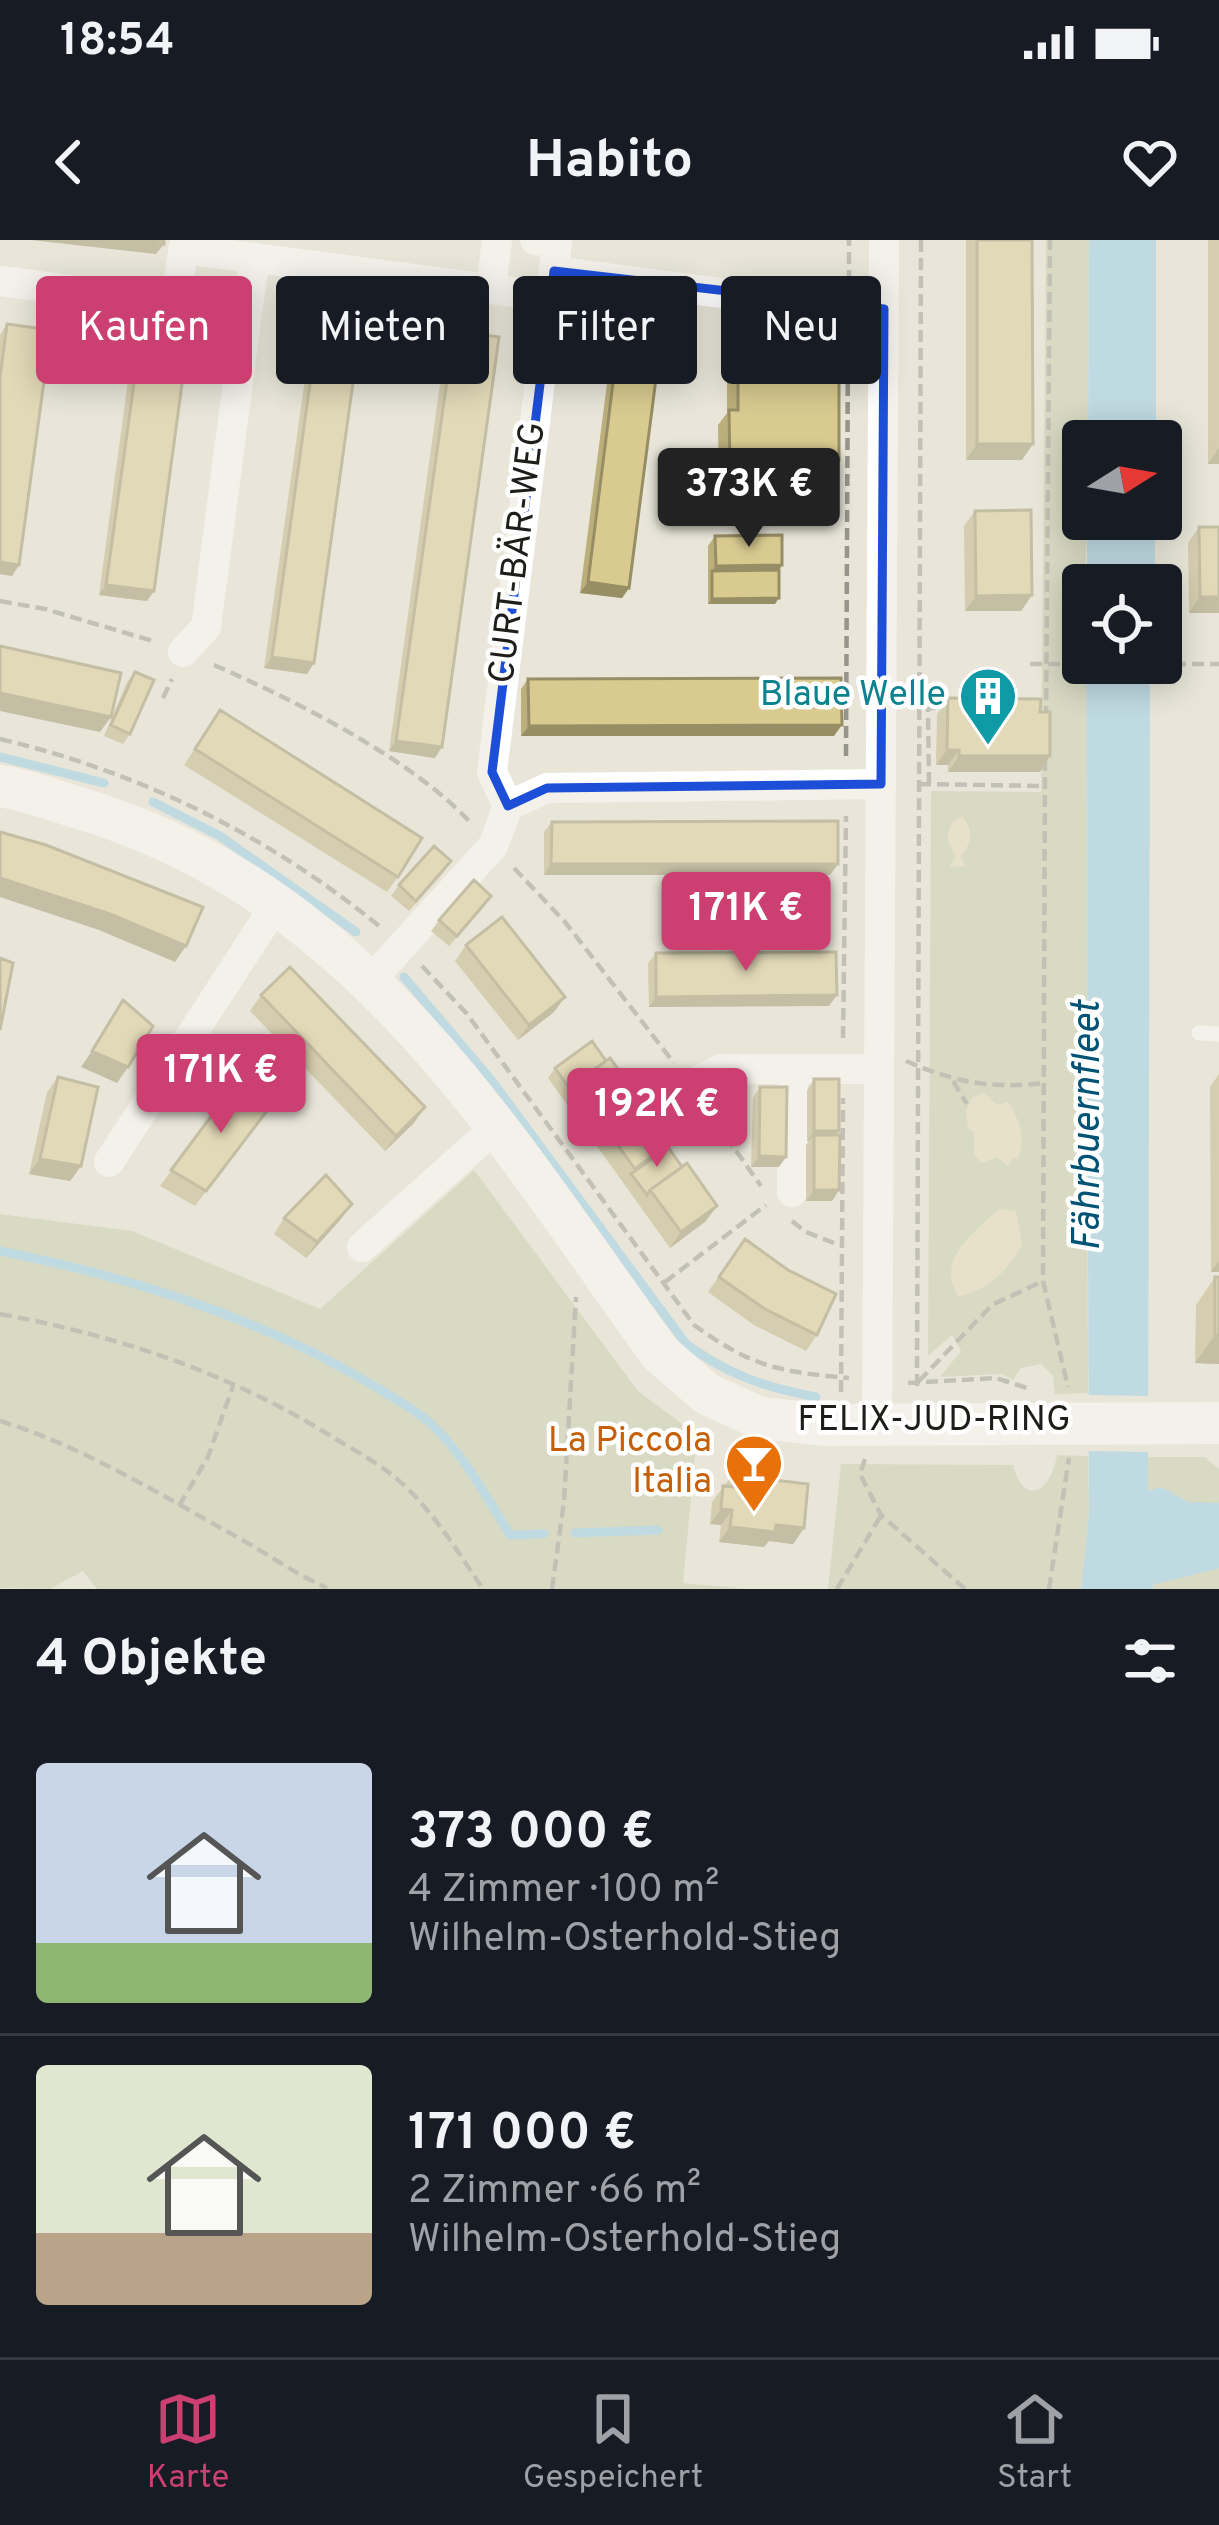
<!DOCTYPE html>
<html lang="de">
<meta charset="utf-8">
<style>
:root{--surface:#171b24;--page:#20242c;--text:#f1f3f6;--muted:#9ea1a6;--line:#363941;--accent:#cc4071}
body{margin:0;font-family:Overpass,sans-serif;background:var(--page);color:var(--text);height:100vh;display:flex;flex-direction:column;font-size:45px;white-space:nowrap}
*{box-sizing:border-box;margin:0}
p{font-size:39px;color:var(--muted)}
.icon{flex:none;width:66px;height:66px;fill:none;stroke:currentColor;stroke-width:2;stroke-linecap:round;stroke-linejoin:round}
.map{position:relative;height:1349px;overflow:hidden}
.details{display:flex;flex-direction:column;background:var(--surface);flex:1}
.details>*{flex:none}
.top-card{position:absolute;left:36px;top:36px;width:1149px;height:108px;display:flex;gap:24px}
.needle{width:78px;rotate:79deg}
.fabs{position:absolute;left:1062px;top:180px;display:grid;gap:24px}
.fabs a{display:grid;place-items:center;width:120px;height:120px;border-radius:12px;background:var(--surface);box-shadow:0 6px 30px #0003;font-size:60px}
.price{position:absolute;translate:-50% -102px;padding:0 27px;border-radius:12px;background:var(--accent);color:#fff;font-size:39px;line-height:78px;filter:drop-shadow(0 3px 6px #0008)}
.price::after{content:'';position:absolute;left:50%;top:72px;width:36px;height:27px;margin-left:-18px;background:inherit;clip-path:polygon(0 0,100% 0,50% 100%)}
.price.on{background:#222;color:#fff}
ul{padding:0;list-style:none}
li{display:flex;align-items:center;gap:36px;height:300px;padding:0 36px}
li+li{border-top:3px solid var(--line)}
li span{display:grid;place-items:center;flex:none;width:336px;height:240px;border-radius:12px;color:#555}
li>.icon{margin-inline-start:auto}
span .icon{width:144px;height:144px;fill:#fffc;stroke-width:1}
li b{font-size:51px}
h2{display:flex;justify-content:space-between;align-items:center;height:144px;padding:0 36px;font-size:51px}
.pill{padding:0 42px;border-radius:12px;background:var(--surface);box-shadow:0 6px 30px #0003;font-size:42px;line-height:108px}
.pill.on{background:var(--accent);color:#fff}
.status{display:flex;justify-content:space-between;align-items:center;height:84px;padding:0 60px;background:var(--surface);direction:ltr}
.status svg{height:33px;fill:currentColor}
header{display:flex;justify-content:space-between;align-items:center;height:156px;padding:0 36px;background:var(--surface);font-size:54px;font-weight:700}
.dock{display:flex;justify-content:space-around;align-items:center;height:168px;border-top:3px solid var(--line);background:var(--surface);font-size:33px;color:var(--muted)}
.dock a{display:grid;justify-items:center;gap:6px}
.dock .on{color:var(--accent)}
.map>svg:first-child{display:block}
.green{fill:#c5cdaa}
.sand{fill:#e6dcb7}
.water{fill:#8ecced}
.pier{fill:#e9e6d9}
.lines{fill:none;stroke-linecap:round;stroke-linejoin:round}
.stream{stroke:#8ecced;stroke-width:9}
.canal{stroke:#8ecced;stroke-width:30}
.path{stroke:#96948b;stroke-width:4.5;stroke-dasharray:12 6;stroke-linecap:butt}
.lane{stroke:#fff;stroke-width:15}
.street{stroke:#fff;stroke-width:30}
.secondary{stroke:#fff;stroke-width:42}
.wall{fill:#bbaf7c}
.shaded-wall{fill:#988e65}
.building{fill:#d9cb90;stroke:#988e65;stroke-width:3}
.marked{fill:none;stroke:#1d4ed8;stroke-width:9;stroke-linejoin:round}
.labels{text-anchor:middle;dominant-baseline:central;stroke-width:9;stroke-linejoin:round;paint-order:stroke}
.street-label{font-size:36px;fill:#1e1d19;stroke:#fff}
.culture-label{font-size:36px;fill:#0d838f;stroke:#fff;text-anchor:end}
.food-label{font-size:36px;fill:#c56008;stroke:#fff;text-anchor:end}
.water-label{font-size:39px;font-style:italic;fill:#005374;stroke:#fff}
</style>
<div class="status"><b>18:54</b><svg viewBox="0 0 49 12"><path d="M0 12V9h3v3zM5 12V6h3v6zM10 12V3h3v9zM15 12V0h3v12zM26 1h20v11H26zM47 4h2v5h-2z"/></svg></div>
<header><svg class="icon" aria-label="back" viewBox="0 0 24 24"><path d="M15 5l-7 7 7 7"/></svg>Habito<svg class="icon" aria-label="heart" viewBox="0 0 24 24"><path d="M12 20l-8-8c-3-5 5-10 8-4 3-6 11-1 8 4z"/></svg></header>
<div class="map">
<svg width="1219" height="1349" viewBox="0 0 1219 1349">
<rect width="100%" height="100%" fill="#e9e6d9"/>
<!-- green -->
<path class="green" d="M1046 0H1089L1088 201H1083V279H1087L1083 423H1086L1088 1153 1055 1154 1053 1136 1041 1124 1021 1128 1013 1140 1002 1134 940 1137 961 1111 952 1095 928 1116 931 551 1041 552Z
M474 930 638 1151 697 1195 683 1343 749 1349H97L83 1331 50 1349 0 1348V974L132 991 320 1069Z
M1057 1215 1088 1216 1089 1273 1081 1349H828L841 1224 1013 1225C1024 1268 1051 1252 1057 1215Z
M1148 1217H1205L1219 1229V1278C1188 1277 1169 1273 1148 1249Z
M1219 1313V1349H1153L1154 1329Z"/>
<!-- sand -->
<path class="sand" d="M962 576C974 591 972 603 960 617L966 626 949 627 956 617 947 598 952 582Z
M984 853 997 865 1008 862C1020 881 1026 898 1018 919L1013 918 1008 926 997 917 982 923 974 915V892L968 888 966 871 972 858Z
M999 969 1016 971 1022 1004C1011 1028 986 1053 958 1056 935 1019 974 993 999 969Z"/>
<!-- water -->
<path class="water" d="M1089 0H1156V201H1088Z
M1087 279H1155V345H1087Z
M1086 423H1140L1141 433 1150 446 1148 1248C1168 1273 1188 1277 1219 1278V1313L1155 1329 1153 1349H1081L1089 1273Z"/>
<!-- pier -->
<path class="pier" d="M1082 1155 1154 1156V1212L1082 1211Z"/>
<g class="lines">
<!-- stream -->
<path class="stream" d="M0 517 104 543
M153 562 220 596 356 692
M404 737 492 841 686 1104C727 1134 766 1148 816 1157
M0 1011C129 1037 256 1076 369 1143 389 1155 413 1168 430 1183 463 1213 487 1258 510 1295L544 1294
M575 1293 658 1290"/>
<!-- canal -->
<path class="canal" d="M1219 1278 1185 1277 1160 1263 1154 1329 1219 1313"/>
<!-- path -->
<path class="path" d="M849 42V0
M0 361 45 369 153 401
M1030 424H1219
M214 425C294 460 410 518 469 581
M163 458 172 439
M1046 478 1050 0
M0 499C139 532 268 595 379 686
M846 516 848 96
M1045 519 1043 1041 1068 1147
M919 544 1045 546
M929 544 928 468H944
M514 628 565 682 674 823
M422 726 467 774 694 1085C752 1127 780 1132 849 1138
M843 798 846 576
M906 821C957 843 990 849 1046 843
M953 841 967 864
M705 867 761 946
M792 981 806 992 834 1003
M665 1042 766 965
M0 1074C120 1096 232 1134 336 1199 354 1210 374 1221 391 1234 429 1264 456 1309 483 1349
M919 1141 992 1065 1043 1041
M908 1143 996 1138 1027 1148
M917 1146 921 0
M841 1152 843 858
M0 1181C80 1205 163 1256 237 1297 268 1314 295 1334 327 1348
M865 1219 860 1234 881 1275 965 1349
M179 1266 208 1217 233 1146
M552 1349 564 1261 576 1057
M837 1349 880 1277
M1049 1349 1069 1218"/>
<!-- lane -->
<path class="lane" d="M1199 793 1219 794"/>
<!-- street -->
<path class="street" d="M183 9 255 18
M554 31 844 69H884
M0 41 247 73 255 18 551 57
M491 49 497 0
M175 64 185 0
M183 412 206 387 247 73
M508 566 492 532 557 3 535 0
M371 740 493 606 508 566 547 548 881 544
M690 845 721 829H879
M109 922 277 663
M792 952 793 830
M362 1007 495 888
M877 1185 884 0"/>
<!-- secondary -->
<path class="secondary" d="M0 546C27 550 53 560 79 568 360 652 498 889 660 1113L707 1154 760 1178 826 1185 1219 1183"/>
</g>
<!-- wall -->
<path class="wall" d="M966 0H1032L1022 220H966Z
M1208 0H1219V224H1208Z
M320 72 314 423 307 434 264 428 313 83Z
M7 84 19 325 12 336 0 334V95Z
M620 87 629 348 622 358 580 353 613 97Z
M454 91 435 518 389 511 446 101Z
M140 100 147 361 99 355 132 111Z
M738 121 839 220 828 235H786L779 246H719L718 185 727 173V136Z
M975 271 1032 355 1021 371H965L964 286Z
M1199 287H1219V373H1189L1188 303Z
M715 296 782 325 779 330 775 364H708V306Z
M135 432 130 494 123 504 104 496 127 442Z
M528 439 834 496H521V449Z
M948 458 1040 532H948V525H936L937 474Z
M220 470 398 637 387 652 184 525Z
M552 582 838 624 830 635H544V592Z
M444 632 409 671 391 656 399 645Z
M484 667 449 706 431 691 439 680Z
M466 705 565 757 554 772 518 800 455 721Z
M656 713 829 766 649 767 648 723Z
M261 755 414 883 385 911 250 771Z
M555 828 668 907 706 981 670 1008 548 838Z
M1219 834V1032H1211L1210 847Z
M58 837 81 926 70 941 29 934 47 852Z
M239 839 270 867 195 966 160 946Z
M814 839 839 891 836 895 839 950 832 961H806V905L809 901H807V850Z
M760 847 779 927H751L753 858Z
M284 978 341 979 306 1018 274 994Z
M745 999 817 1095 806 1111 754 1085 708 1052Z
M1215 1037H1219V1124L1195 1123 1196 1065Z
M736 1230 774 1240 804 1288 793 1304 769 1301 764 1307 719 1302 721 1285 710 1284 712 1262Z"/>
<!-- shaded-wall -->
<path class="shaded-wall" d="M31 0H131L164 4 156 14Z
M977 204H1033L1022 220H966Z
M1219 208V224H1208Z
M790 220H839L828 235H786L779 246H719L730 231Z
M0 322 19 325 12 336 0 334Z
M782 325 775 336 712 331 716 326Z
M588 342 629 348 622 358 580 353Z
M106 345 154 351 147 361 99 355Z
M1032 355 1021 371H965L976 356Z
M1200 357H1219V373H1189Z
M779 358 775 364H708L712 359Z
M272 417 314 423 307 434 264 428Z
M0 453 111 477 100 492 0 471Z
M842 485 834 496H521L529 486Z
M396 501 442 507 435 518 389 511Z
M947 510H959L948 525H936Z
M959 516H1050L1040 532H948Z
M551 624H838L830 635H544Z
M0 638 110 674 186 706 175 722 99 690 0 657Z
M837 755 829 766 649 767 656 757Z
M565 757 554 772 518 800 529 785Z
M92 811 128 827 117 843 81 827Z
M425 867 414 883 385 911 396 896Z
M814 891H839L831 901 814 895 809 901H807Z
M759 916 786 917 779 927H751Z
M40 919 81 926 70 941 29 934Z
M814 950H839L832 961H806Z
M352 964 341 979 306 1018 317 1002Z
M717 966 706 981 670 1008 681 992Z
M1219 1021V1032H1211Z
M1215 1095H1219V1124L1195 1123Z
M721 1269 732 1270 721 1285 710 1284Z
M776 1285 804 1288 793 1304 769 1301 764 1307 719 1302 730 1287Z"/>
<!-- building -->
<path class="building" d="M131 0H164V4Z
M977 0H1032L1033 204H977Z
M320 72 362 78 314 423 272 417Z
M7 84 51 90 19 325 0 322V138Z
M620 87 662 92 629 348 588 342Z
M454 91 499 97 442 507 396 501Z
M140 100 187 107 154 351 106 345Z
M814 120 839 144V220H790V230L730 231 729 170H738V121Z
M1031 270 1032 355 976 356 975 271Z
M1199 287H1219V357H1200Z
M782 295V325L716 326 715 296Z
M779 330V358L712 359V331Z
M0 406 121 433 111 477 0 453Z
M135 432 154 440 130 494 111 485Z
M841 438 842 485 529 486 528 439Z
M948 458 1041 459 1040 472H1050V516H959V510H947Z
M220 470 422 598 398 637 195 509Z
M838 581V624H551L552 582Z
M0 592 46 605 203 667 186 706 110 674 0 638Z
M434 606 451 621 416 661 399 645Z
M474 640 491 656 457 696 439 680Z
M502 677 565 757 529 785 466 705Z
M836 712 837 755 656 757V713Z
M0 718 13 723 0 790Z
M290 727 425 867 396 896 261 755Z
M123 760 153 786 128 827 92 811Z
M592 801 606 821 574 844 570 849 555 828Z
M610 818 671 902 635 929 574 844Z
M58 837 98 847 81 926 40 919Z
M239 839 270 867 206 951 171 930Z
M814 839H839V891H814Z
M760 847H787L786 917 759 916Z
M814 895H840L839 950H814Z
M668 907 682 927 650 950 647 955 631 934Z
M687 923 717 966 681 992 650 950Z
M326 935 352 964 317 1002 284 978Z
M745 999 788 1030 836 1054 817 1095 765 1069 719 1037Z
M1215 1037H1219V1095H1215Z
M736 1230 774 1234V1240L808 1244 804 1288 776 1285 775 1292 730 1287 732 1270 721 1269 723 1246 734 1247Z"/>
<!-- marked area -->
<path d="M0 0H1219V1349H0ZM554 31 884 69 881 544 547 548 508 566 492 532Z" fill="#e9e6d9" fill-opacity=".55" fill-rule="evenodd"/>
<path class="marked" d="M554 31 884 69 881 544 547 548 508 566 492 532Z"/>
<!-- icons -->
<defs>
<symbol id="building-pin" viewBox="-11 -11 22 30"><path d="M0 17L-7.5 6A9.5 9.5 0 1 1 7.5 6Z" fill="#0f9aa8" stroke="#fff"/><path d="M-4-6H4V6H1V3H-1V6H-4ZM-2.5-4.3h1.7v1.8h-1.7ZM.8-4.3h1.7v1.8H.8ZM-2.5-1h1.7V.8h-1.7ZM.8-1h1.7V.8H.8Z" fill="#fff"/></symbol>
<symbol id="bar-pin" viewBox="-11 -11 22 30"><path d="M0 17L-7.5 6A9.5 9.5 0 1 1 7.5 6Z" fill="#e8710a" stroke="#fff"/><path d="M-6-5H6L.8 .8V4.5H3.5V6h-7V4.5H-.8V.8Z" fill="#fff"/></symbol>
</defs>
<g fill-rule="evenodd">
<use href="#building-pin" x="955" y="423" width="66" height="90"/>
<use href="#bar-pin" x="721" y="1190" width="66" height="90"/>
</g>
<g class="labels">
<!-- street labels -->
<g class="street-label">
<text transform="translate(519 313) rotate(-83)">CURT-BÄR-WEG</text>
<text x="934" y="1181">FELIX-JUD-RING</text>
</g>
<!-- culture labels -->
<g class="culture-label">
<text x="946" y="456">Blaue Welle</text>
</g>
<!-- food labels -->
<g class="food-label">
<text x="712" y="1202">La Piccola<tspan x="712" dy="41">Italia</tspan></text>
</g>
<!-- water labels -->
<g class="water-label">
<text transform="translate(1089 886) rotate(-90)">Fährbuernfleet</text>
</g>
</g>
</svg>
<div class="fabs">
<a><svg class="needle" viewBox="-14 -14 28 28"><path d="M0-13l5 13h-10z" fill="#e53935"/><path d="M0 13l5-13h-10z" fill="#9ea1a6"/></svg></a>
<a><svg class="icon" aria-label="locate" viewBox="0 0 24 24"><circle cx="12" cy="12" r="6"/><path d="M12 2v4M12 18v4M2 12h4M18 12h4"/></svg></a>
</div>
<b class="price on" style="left:749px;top:310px">373K €</b>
<b class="price" style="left:746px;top:734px">171K €</b>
<b class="price" style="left:221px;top:896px">171K €</b>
<b class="price" style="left:657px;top:930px">192K €</b>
<div class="top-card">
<a class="pill on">Kaufen</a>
<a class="pill">Mieten</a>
<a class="pill">Filter</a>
<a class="pill">Neu</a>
</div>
</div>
<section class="details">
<h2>4 Objekte<svg class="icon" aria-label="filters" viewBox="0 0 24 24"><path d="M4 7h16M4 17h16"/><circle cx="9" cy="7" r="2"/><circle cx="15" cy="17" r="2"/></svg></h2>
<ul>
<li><span style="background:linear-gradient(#c9d6e8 75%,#8fb573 0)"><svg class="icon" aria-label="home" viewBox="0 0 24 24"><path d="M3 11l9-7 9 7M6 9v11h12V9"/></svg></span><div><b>373 000 €</b><p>4 Zimmer · 100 m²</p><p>Wilhelm-Osterhold-Stieg</p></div></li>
<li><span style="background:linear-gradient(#dfe7d0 70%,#b9a48a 0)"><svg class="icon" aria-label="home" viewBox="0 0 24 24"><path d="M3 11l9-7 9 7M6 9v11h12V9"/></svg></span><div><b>171 000 €</b><p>2 Zimmer · 66 m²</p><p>Wilhelm-Osterhold-Stieg</p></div></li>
</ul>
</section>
<nav class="dock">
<a class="on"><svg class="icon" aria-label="map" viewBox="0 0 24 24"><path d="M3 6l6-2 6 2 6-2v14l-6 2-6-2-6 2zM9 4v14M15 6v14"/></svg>Karte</a>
<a><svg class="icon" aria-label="saved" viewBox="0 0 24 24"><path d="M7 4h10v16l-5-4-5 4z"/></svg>Gespeichert</a>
<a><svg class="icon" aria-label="home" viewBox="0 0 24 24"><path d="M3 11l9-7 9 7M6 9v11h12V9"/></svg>Start</a>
</nav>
